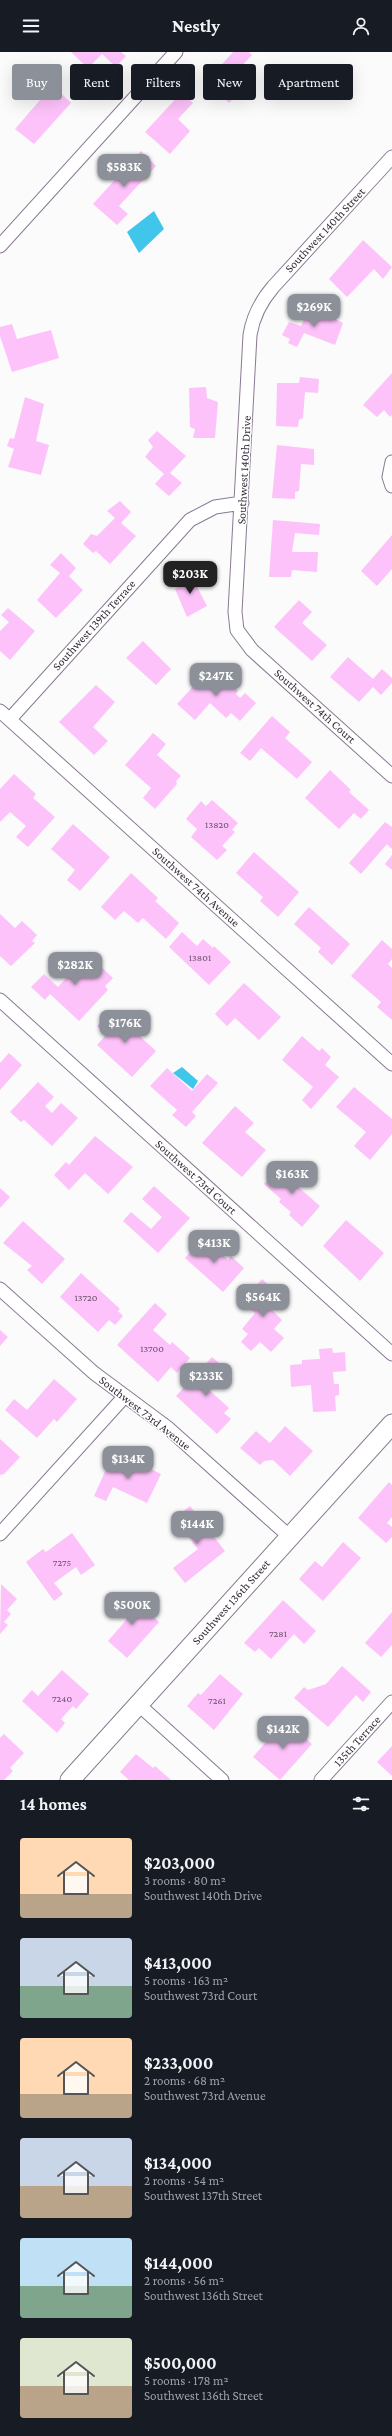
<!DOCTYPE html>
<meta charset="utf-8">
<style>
:root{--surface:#171b24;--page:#242831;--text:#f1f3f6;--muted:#9ea1a6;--accent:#8c9099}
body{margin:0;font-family:"Crimson Pro",serif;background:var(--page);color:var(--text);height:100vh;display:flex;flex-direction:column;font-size:15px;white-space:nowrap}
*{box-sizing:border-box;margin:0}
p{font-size:13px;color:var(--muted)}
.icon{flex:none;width:22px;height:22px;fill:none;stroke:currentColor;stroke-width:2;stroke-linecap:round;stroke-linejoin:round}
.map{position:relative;height:1728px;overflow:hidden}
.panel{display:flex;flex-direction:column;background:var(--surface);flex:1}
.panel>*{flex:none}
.guide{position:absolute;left:12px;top:12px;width:368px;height:36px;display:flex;gap:8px}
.price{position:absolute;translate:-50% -34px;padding:0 9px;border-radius:8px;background:var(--accent);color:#fff;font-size:13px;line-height:26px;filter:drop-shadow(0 1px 2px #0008)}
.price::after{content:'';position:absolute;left:50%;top:24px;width:12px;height:9px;margin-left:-6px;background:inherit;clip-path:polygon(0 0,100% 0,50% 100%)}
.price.active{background:#222;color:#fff}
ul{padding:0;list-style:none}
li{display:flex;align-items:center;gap:12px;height:100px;padding:0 20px}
li span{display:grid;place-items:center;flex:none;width:112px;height:80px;border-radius:4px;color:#555}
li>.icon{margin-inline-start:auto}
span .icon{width:48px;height:48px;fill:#fffc;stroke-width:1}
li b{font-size:17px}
h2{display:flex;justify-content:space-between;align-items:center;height:48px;padding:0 20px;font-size:17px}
.chip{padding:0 14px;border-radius:4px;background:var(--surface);box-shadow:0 4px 16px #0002;font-size:14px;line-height:36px}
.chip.active{background:var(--accent);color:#fff}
header{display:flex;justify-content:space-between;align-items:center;height:52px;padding:0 20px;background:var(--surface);font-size:18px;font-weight:700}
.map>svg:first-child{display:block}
.water{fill:#41c6eb}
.building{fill:#fdc2fa}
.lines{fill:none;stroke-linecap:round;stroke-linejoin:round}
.street-casing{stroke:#8a7994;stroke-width:15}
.secondary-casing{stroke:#8a7994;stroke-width:21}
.street{stroke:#fff;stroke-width:13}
.secondary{stroke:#fff;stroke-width:19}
.labels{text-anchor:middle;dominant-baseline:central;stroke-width:3;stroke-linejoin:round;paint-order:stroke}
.number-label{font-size:10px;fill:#675269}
.street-label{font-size:12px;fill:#352d39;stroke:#fff}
</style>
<header><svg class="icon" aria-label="menu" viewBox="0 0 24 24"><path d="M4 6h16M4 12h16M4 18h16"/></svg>Nestly<svg class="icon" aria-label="person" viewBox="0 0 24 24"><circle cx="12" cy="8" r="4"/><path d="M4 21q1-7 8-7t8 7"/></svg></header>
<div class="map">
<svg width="392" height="1728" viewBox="0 0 392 1728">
<rect width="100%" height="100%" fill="#fbfbfb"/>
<!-- water -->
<path class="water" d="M154 159 164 177 139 201 127 180Z
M182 1015 198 1029 193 1037 173 1021Z"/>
<!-- building -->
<path class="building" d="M71 0H121L126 4 116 15 102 2 88 16Z
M233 0H249L252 3 238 18 249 29 229 51 207 29Z
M53 33 71 51 34 92 15 77Z
M182 40 193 51 178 67 190 79 170 102 145 80Z
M141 99 156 114 119 154 128 162 117 173 93 152Z
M363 188 392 215 383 227 374 217 347 245 329 227Z
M311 252 320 255 319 259 343 271 335 293 304 281 297 295 288 291 290 287 282 283 289 270 301 274Z
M12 272 17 287 51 278 59 306 12 320 0 284V275Z
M392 321V363L390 365 384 358 377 365 363 353Z
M300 325 319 327 318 341 305 340 303 366 299 368 298 375 276 374 277 331H299Z
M206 335 207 346 218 350 215 386H193L195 377 190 375 189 336Z
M25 345 44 352 36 389 49 393 41 423 8 415 14 397 7 394 10 386 14 387Z
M157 379 186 404 170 421 182 431 169 444 155 432 164 422 145 405 153 395 148 388Z
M277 393 314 397V413L301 412 299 439 295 440V447L272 446Z
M120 449 131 460 121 471 136 484 110 512 96 499 93 501 83 492 91 482 97 484 115 466 107 459Z
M273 468 320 472 319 483 295 481 292 500H318L317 520 292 518 291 525H269Z
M392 483V517L377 534 361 519Z
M61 501 76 516 69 524 83 538 56 566 37 548 60 521 50 513Z
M189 519 207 554 187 565 175 537 181 533 177 526Z
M299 548 312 560 302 571 327 593 312 609 274 575Z
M8 556 35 579 10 608 0 599V579L9 570 1 563Z
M143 589 171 617 156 633 126 606Z
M348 605 373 627 382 617 392 626V631L381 643 373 635 359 650 330 625Z
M213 613 230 628 226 633 229 636 232 633 238 639 236 642 240 646 245 641 256 651 240 669 231 661 226 666 210 651 195 668 177 652Z
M96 633 115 650 93 675 108 689 94 703 59 670Z
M272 664 290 680 285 686 312 710 297 727 261 696 250 709 240 701Z
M153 681 166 692 157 703 181 724 176 729 177 732 155 757 143 746 151 736 125 713Z
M330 718 351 738 349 740 369 758 361 767 354 761 339 777 305 746Z
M14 722 36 742 33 746 55 765 28 795 16 785 26 774 10 760 0 770V737Z
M212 748 238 771 232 778 235 780 222 794 227 798 217 808 191 785 197 777 186 767 201 749 206 754Z
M385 770 392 775V797L387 792 361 822 349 811Z
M73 772 110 805 80 839 67 828 75 818 51 797Z
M254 800 299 840 278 865 260 849 263 845 236 821Z
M392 803V818L385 812Z
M131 821 158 846 155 849 179 871 166 887 143 866 138 871 124 859 115 868 101 855Z
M309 855 350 892 332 913 318 900 321 896 294 872Z
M0 862 15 876 22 869 37 883 32 889 35 891 11 914 0 904Z
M182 880 197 894 203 887 213 896 214 894 231 910 209 933 169 895Z
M382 888 392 897V907L388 912 392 916V968L377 955 381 950 351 924Z
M61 901 66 906 70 902 92 922 100 914 113 926 105 934 108 938 79 969 50 942 45 948 31 935 44 922 58 935 68 924 52 910Z
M244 931 281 965 259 988 235 966 227 974 215 962Z
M108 962 118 971 126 962 138 973 133 978 156 999 132 1025 97 993 106 983 97 974Z
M302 984 319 999 322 996 331 1005 325 1013 339 1025 311 1057 302 1048 313 1035 282 1008Z
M9 1001 22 1013 0 1038V1011Z
M167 1016 192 1039 207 1022 218 1031 192 1060 196 1064 186 1075 172 1063 177 1058 150 1034Z
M38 1030 54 1045 45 1054 52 1061 61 1051 78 1066 52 1094 24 1068 21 1070 10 1060Z
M354 1035 392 1067V1082L370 1108 354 1094 366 1080 336 1055Z
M235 1054 254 1071 245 1080 266 1098 242 1125 202 1091Z
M95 1084 133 1115 108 1142 85 1121 69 1138 54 1123 66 1110 69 1113Z
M284 1109 294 1117 287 1125 320 1154 302 1175 289 1163 291 1160 279 1150 281 1147 264 1132Z
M154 1134 190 1166 158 1201 123 1169 131 1160 151 1177 162 1165 142 1147Z
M0 1136 10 1145 0 1156Z
M346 1168 384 1201 360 1229 323 1194Z
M23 1169 65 1207 42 1232 27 1218 32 1214 3 1191Z
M206 1183 222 1197 220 1201 228 1208 231 1204 244 1216 223 1240 185 1206Z
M81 1221 120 1257 118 1259 123 1264 115 1273 109 1268 98 1280 60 1245Z
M262 1227 283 1246 272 1258 282 1268 274 1277 284 1286 271 1300 260 1290 251 1299 241 1290 248 1282 242 1277 255 1261 242 1250Z
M155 1251 167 1262 153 1278 170 1293 172 1290 190 1306 177 1321 171 1315 158 1330 117 1293Z
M0 1278 8 1285 0 1294Z
M332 1296 333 1301 345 1300 346 1319 333 1320 334 1332H339V1343L335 1344 336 1359 313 1360 311 1333 291 1335 290 1313 302 1312V1308L320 1307 319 1297Z
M212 1305 225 1316 207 1336 229 1356 224 1361 231 1367 217 1382 176 1344Z
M54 1327 77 1347 57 1370 54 1367 37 1386 5 1358 14 1347 27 1358Z
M285 1374 313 1399 290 1424 273 1408 264 1409 260 1413 240 1396 256 1379 270 1391Z
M0 1387 20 1405 4 1422 0 1423Z
M113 1402 141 1416 143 1413 161 1422 147 1451 113 1435 106 1449 94 1444Z
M389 1430 392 1433V1465L387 1471 392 1475V1485L386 1491 358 1466Z
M190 1454 225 1499 185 1531 173 1516 198 1497 174 1467Z
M72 1481 95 1513 81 1523 76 1515 54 1531 63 1542 54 1549 26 1510 43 1497 46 1500Z
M343 1490 361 1506 323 1549 299 1527 315 1509 322 1515Z
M1 1532 17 1547 7 1558 11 1562 4 1570 8 1573 0 1582Z
M127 1542 159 1570 127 1606 108 1589 127 1567 115 1556Z
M283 1548 316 1579 304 1592 294 1582 271 1607 259 1596 255 1600 244 1591Z
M392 1560V1593L381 1605 365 1591Z
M342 1614 371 1640 363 1650 356 1643 328 1675 294 1646 304 1635 308 1638 326 1632Z
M62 1618 89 1642 76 1657 73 1654 61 1667 65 1671 57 1681 22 1649 32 1638 38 1644Z
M220 1622 243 1642 214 1678 187 1654 198 1641 201 1643Z
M285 1668 312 1692 280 1728 253 1705Z
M4 1682 24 1701 10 1716 13 1719 4 1728H0V1686Z
M392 1694V1724L377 1710Z
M136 1702 153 1716 155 1714 171 1728H129L120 1720Z"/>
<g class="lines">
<defs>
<path id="street" d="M392 105 273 235C261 249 253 264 250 283L235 560 237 578 252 598 392 724
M0 194 176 0
M392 410 389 425 392 434
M0 659 392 1012
M10 667 190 468 215 455 242 451
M0 948 392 1302
M0 1237 94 1321 168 1376 290 1485
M0 1482 125 1344
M138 1652 222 1728
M321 1728 392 1650"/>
<path id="secondary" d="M70 1728 392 1372"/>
</defs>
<!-- street casing -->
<use href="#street" class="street-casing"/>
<!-- secondary casing -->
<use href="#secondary" class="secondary-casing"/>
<!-- street -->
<use href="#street" class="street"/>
<!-- secondary -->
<use href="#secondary" class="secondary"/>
</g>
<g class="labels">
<!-- number labels -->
<g class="number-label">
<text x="217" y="772">13820</text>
<text x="200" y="905">13801</text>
<text x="86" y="1245">13720</text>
<text x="152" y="1296">13700</text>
<text x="62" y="1510">7275</text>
<text x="278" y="1581">7281</text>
<text x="62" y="1646">7240</text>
<text x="217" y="1648">7261</text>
</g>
<!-- street labels -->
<g class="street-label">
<text transform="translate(325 178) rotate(-47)">Southwest 140th Street</text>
<text transform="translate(244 418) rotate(-87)">Southwest 140th Drive</text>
<text transform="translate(94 573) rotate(-48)">Southwest 139th Terrace</text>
<text transform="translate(315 654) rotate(42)">Southwest 74th Court</text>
<text transform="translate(196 835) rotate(42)">Southwest 74th Avenue</text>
<text transform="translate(196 1125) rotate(42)">Southwest 73rd Court</text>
<text transform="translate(145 1361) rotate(38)">Southwest 73rd Avenue</text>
<text transform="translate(231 1550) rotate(-48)">Southwest 136th Street</text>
<text transform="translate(357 1689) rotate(-48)">135th Terrace</text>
</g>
</g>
</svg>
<b class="price" style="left:124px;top:136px">$583K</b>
<b class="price" style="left:314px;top:276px">$269K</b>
<b class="price active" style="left:190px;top:543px">$203K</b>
<b class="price" style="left:216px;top:645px">$247K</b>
<b class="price" style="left:75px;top:934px">$282K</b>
<b class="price" style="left:125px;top:992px">$176K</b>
<b class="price" style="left:292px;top:1143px">$163K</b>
<b class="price" style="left:214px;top:1212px">$413K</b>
<b class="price" style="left:263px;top:1266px">$564K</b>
<b class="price" style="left:206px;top:1345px">$233K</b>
<b class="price" style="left:128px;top:1428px">$134K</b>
<b class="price" style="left:197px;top:1493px">$144K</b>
<b class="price" style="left:132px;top:1574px">$500K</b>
<b class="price" style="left:283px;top:1698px">$142K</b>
<div class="guide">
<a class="chip active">Buy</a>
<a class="chip">Rent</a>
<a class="chip">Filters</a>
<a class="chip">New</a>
<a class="chip">Apartment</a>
</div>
</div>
<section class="panel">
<h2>14 homes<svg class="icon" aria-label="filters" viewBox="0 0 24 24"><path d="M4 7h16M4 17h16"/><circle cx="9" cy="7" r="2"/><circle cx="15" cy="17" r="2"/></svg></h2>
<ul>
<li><span style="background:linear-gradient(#ffd9b3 70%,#b9a48a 0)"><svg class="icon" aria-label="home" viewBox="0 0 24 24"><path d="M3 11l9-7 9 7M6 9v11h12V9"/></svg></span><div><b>$203,000</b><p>3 rooms · 80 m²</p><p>Southwest 140th Drive</p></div></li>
<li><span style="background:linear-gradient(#c9d6e8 60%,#7fa58c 0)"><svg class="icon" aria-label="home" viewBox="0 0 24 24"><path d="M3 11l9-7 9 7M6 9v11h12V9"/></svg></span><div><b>$413,000</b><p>5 rooms · 163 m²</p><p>Southwest 73rd Court</p></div></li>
<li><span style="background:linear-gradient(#ffd9b3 70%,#b9a48a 0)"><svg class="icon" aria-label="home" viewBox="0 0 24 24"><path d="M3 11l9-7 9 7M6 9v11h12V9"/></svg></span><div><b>$233,000</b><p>2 rooms · 68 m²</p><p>Southwest 73rd Avenue</p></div></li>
<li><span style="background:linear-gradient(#c9d6e8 60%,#b9a48a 0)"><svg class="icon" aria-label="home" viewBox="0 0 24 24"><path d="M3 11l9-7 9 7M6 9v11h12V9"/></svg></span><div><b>$134,000</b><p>2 rooms · 54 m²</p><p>Southwest 137th Street</p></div></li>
<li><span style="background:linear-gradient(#bfe0f5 60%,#7fa58c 0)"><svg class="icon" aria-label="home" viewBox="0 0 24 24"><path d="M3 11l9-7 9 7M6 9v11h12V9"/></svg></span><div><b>$144,000</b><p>2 rooms · 56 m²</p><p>Southwest 136th Street</p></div></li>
<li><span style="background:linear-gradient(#dfe7d0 60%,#b9a48a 0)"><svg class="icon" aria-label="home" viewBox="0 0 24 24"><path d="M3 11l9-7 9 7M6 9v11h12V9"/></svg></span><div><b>$500,000</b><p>5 rooms · 178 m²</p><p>Southwest 136th Street</p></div></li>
</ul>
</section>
